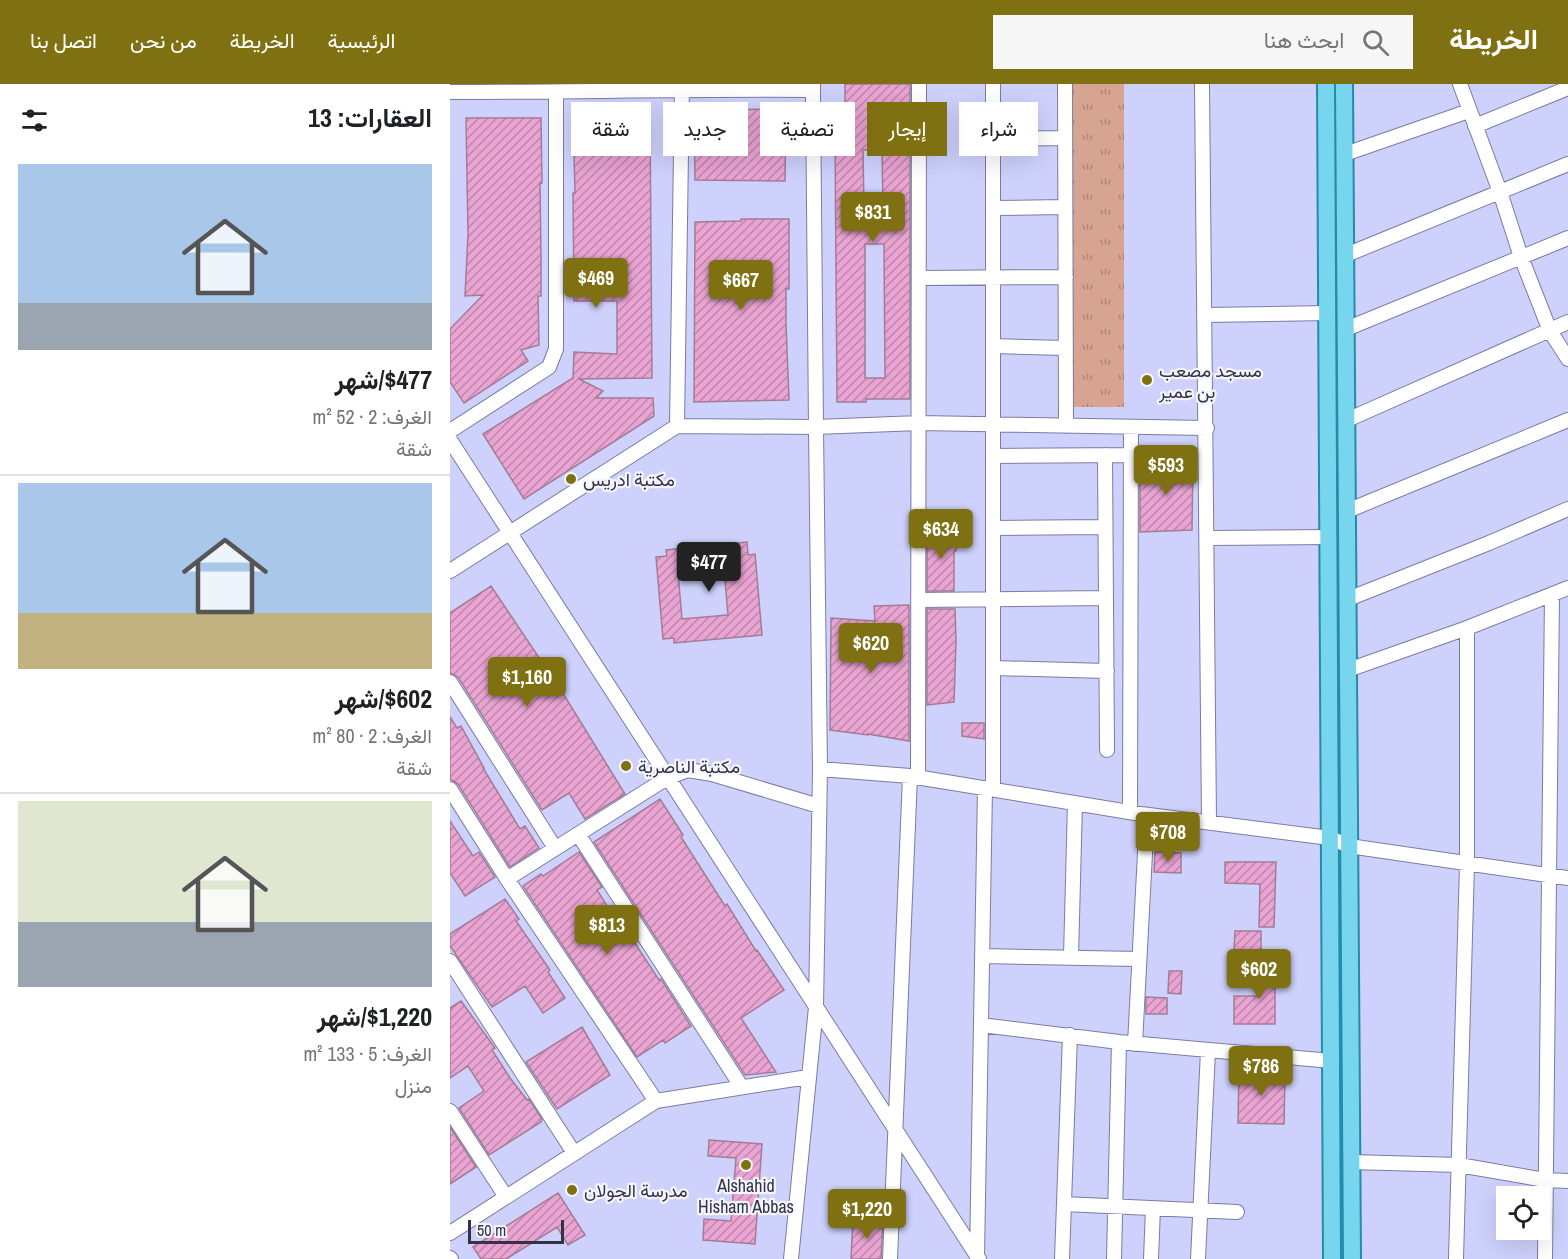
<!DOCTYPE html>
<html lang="ar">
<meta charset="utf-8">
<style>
:root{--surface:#fff;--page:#f6f6f6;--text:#202124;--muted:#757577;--line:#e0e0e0;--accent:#7f7112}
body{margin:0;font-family:"Archivo Narrow",Vazirmatn,sans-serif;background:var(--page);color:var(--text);direction:rtl;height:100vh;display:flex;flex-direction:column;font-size:22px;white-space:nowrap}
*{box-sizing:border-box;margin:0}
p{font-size:20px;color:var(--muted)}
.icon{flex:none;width:33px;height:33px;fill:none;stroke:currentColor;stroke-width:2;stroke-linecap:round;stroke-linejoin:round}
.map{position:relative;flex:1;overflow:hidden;direction:ltr}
.side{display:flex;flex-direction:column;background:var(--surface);width:450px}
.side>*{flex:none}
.banner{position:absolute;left:18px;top:18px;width:570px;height:54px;direction:rtl;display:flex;gap:12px}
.controls{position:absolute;left:1046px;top:1102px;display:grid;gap:12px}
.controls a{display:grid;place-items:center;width:54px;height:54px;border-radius:0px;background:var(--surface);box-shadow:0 6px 24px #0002;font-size:30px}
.scale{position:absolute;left:18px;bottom:15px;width:96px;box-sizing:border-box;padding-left:6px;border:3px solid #323344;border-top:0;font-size:16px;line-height:21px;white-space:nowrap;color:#323344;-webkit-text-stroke:4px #f4f5fe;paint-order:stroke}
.price{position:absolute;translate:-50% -51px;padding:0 14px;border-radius:6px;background:var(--accent);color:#fff;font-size:20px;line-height:39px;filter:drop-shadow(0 2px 3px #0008)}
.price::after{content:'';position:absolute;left:50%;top:36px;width:18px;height:14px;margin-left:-9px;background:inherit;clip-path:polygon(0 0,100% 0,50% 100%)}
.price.on{background:#222;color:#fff}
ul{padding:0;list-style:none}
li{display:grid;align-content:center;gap:12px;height:318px;padding:0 18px}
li+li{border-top:2px solid var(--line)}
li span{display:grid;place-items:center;height:186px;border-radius:0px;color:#555}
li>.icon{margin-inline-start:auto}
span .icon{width:108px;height:108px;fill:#fffc;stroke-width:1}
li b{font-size:26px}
h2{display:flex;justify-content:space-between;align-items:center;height:72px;padding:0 18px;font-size:26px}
.chip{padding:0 21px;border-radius:0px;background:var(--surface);box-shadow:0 6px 24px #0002;font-size:21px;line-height:54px}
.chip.on{background:var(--accent);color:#fff}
header{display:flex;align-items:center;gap:36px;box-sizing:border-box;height:84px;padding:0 30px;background:var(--accent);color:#fff}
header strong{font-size:28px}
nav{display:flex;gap:33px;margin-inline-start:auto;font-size:21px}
.search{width:420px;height:54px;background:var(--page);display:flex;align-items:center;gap:15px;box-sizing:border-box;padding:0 21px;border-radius:0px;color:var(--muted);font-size:22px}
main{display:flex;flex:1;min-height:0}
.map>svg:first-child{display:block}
.park{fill:url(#park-tufts)}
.building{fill:url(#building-hatch);stroke:#a37c95;stroke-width:1.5;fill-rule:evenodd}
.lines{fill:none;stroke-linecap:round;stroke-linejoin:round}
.minor-casing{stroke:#797da4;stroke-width:16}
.major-casing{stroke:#248baa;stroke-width:20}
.minor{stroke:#fff;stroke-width:14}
.major{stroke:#77d6ed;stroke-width:16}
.poi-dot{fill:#7f7112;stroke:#f4f5fe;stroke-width:2}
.labels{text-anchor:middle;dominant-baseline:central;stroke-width:4.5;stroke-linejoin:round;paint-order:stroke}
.poi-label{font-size:18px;fill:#323344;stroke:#f4f5fe;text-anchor:start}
</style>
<header>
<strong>الخريطة</strong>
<div class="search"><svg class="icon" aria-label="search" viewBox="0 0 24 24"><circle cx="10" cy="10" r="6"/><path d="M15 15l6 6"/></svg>ابحث هنا</div>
<nav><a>الرئيسية</a><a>الخريطة</a><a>من نحن</a><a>اتصل بنا</a></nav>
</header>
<main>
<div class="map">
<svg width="1118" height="1175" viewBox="0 0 1118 1175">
<defs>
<pattern id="park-tufts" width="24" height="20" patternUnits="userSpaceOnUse" patternTransform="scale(1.5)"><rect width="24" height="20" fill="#d7a492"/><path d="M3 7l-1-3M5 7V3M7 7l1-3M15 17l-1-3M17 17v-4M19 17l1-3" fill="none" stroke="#af8679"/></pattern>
<pattern id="building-hatch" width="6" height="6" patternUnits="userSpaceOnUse" patternTransform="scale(1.5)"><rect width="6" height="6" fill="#eaa4d2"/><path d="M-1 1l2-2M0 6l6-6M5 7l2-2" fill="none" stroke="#be86ac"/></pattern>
</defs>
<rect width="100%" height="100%" fill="#cdd1fc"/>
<!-- park -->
<path class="park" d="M620 0H674V323H622Z"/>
<!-- building -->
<path class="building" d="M395 0H460V315H416V318H387L385 50 386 31H395ZM413 66H432L433 124H414ZM415 160H434L435 294H415Z
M336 25 335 97 245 96 244 26Z
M123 33H200L202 294 129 295 153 307 146 314H203L204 332 74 415 33 350 123 294 124 268 167 270V217H124L123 109H125Z
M16 34H91L92 99H90L91 175V212H88L89 261 71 266 78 277 14 319 0 298V245L33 211 15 212 18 150Z
M291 135H339V205H336V240L339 316 244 318 245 138 291 137Z
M743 377 742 446 690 448V378Z
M477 447H507L506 467H504V507H477Z
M297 458 298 471 305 470 312 551 224 559V554L213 555 206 473 217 472 216 466ZM274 484 278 531 232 535 228 488Z
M41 502 114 611 175 710 135 735 119 709 92 726 8 593 0 589V529Z
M459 521V657L418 650V651L380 646 381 534 425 537 424 522Z
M477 525H505L506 557 504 618 477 621Z
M0 633 7 644 11 642 34 684H33L70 745 75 742 89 764 60 783 8 700 0 695Z
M512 639H534V655L512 652Z
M210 715 233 751 231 753 275 822 277 820 306 867 307 866 334 906 291 934 326 988 295 991 144 758Z
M0 737 23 772 29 768 45 793 15 812 0 789Z
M129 768 152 803 147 806 164 833 175 849 177 847 209 896 211 895 241 942 215 959 213 956 187 973 73 802 91 790 93 792Z
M705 768 731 769V789L704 788Z
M775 778H826L824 843H809L810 800 775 799Z
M55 815 69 835 66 837 100 886 98 888 115 914 93 929 75 902 42 923 0 862V850Z
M785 847H811V866H784Z
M810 878H825V940H784V912H809Z
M719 887H732L731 910 718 909Z
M696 913 717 914V930H696Z
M11 917 45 964 42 966 60 994 77 1016 79 1015 92 1035 91 1038 39 1071 9 1024 34 1007 18 982 0 994V924Z
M132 943 160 991 107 1025 76 978Z
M789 984 835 989 834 1040 788 1039Z
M0 1043 26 1083 0 1100Z
M259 1056 312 1060 305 1160 253 1156 254 1135 281 1137 286 1074 258 1072Z
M108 1109 135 1151 118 1161 107 1143 56 1175H31L23 1163Z
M403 1136 433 1137 431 1175H401Z"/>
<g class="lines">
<defs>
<path id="minor" d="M232 0 227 342 366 343 363 6
M543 0V705
M615 0 616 342
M752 0 759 738
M1010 0 1050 108 1071 173 1100 247 1118 275
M0 8C121 8 242 5 363 6V0
M1025 42 1118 4
M543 55 615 54
M895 70 1019 27
M543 124 615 123
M896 171 1118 80
M469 194 616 193
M755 231 878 229
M896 245 1118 154
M543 262 616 264
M897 336 1118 238
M0 347 99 283 106 265V8
M0 356 529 1175
M655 371 657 666
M543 372 680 371
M897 427 1118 336
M543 444 655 443
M757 454 879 453
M0 487 227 342
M898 515 1039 459 1118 425
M468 516 656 514
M543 584 657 587
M898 586 1017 544 1118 504
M0 598 105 764
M370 685 460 692 691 730 880 754 899 762 1118 794
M468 693 469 0
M0 705 57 795 206 1017
M680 728 681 343
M128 750 291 1002
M57 795 217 694 238 686 262 690 369 722
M532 872 689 875
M621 873 625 719
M0 877 124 1069
M531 941 669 958 882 977
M685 960 697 731
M0 1027 56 1113
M901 1078 1009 1081 1095 1096 1118 1097
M614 1120 787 1128
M0 1149 206 1017 358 993
M527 1173 535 704
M0 1174 1 1175
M341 1175 366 923 370 685 366 343 469 339 757 344
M440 1175 460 692
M612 1175 620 951
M664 1175 669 958
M701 1175 703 1124
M748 1175 758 967
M1006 1175 1017 780V544
M1095 1175 1102 510"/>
<path id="major" d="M876 0 882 1175
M894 0 902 1175"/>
</defs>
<!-- minor casing -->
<use href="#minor" class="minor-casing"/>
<!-- major casing -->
<use href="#major" class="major-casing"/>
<!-- minor -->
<use href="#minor" class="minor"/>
<!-- major -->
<use href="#major" class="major"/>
</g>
<!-- markers -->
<g class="poi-dot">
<circle cx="697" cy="296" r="6"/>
<circle cx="121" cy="395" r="6"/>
<circle cx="176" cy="682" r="6"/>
<circle cx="296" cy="1081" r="6"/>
<circle cx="122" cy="1106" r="6"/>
</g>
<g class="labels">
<!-- poi labels -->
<g class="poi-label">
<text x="709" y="286">مسجد مصعب<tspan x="709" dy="21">بن عمير</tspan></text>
<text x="133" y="395">مكتبة ادريس</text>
<text x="188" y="682">مكتبة الناصرية</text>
<text x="296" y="1101" text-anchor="middle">Alshahid<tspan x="296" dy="21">Hisham Abbas</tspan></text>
<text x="134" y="1106">مدرسة الجولان</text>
</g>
</g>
</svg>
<div class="controls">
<a><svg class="icon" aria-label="locate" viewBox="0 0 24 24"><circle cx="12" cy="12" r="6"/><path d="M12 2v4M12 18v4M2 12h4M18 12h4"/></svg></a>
</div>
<div class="scale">50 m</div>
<b class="price" style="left:423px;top:159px">$831</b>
<b class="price" style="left:146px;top:225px">$469</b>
<b class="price" style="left:291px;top:227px">$667</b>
<b class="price" style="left:716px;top:412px">$593</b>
<b class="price" style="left:491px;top:476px">$634</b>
<b class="price on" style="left:259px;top:509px">$477</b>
<b class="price" style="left:421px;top:590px">$620</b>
<b class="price" style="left:77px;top:624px">$1,160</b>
<b class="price" style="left:718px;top:779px">$708</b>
<b class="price" style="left:157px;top:872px">$813</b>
<b class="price" style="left:809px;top:916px">$602</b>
<b class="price" style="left:811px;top:1013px">$786</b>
<b class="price" style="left:417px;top:1156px">$1,220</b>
<div class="banner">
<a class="chip">شراء</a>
<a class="chip on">إيجار</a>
<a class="chip">تصفية</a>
<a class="chip">جديد</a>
<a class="chip">شقة</a>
</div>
</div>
<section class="side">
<h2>العقارات: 13<svg class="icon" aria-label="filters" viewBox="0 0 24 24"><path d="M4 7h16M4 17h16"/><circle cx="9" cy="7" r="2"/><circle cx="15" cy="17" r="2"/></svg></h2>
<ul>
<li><span style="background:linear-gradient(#a9c7e8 75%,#9aa5b1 0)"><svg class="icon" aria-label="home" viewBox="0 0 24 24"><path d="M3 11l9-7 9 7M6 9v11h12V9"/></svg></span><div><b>$477/شهر</b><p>الغرف: 2 · 52 m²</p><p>شقة</p></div></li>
<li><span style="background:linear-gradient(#a9c7e8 70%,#c2b280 0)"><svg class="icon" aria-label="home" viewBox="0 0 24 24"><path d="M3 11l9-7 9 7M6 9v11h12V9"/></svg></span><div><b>$602/شهر</b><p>الغرف: 2 · 80 m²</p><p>شقة</p></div></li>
<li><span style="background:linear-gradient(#dfe7d0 65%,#9aa5b1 0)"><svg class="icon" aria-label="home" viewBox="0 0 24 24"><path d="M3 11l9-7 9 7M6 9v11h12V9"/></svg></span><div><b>$1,220/شهر</b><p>الغرف: 5 · 133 m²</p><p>منزل</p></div></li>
</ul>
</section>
</main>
